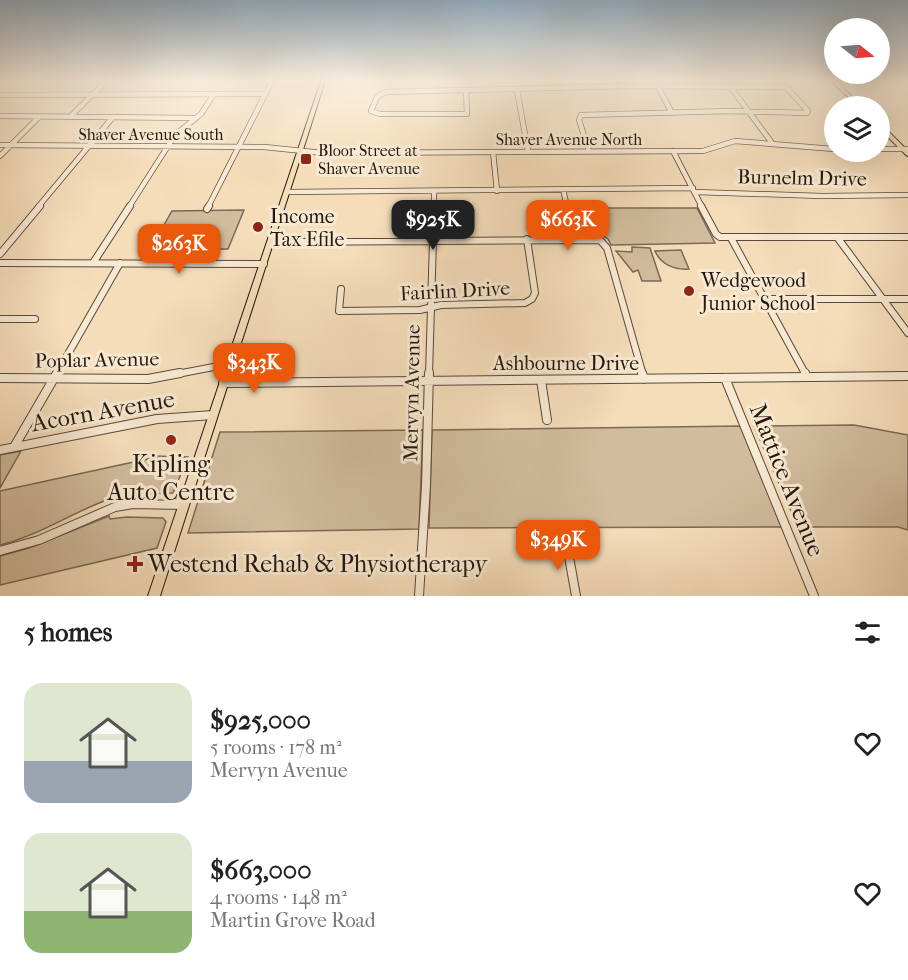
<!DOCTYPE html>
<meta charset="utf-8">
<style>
:root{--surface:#fff;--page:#f6f6f6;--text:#222;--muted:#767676;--accent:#ea580c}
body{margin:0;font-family:"IM FELL French Canon",serif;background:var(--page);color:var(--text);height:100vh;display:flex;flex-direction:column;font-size:22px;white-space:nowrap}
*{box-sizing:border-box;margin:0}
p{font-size:20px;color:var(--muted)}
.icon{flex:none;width:33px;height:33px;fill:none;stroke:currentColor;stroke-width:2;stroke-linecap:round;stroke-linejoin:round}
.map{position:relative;height:596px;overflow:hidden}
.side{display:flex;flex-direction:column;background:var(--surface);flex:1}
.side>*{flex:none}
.needle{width:39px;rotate:107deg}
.buttons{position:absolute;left:824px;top:18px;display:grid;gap:12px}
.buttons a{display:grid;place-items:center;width:66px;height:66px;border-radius:50%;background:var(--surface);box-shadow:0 6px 24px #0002;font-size:30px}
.price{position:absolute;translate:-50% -51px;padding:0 14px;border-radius:12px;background:var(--accent);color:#fff;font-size:20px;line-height:39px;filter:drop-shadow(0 2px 3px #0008)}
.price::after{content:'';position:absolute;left:50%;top:36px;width:18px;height:14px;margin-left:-9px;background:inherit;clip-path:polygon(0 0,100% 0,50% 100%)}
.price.current{background:#222;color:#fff}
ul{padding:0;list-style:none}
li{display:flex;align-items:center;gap:18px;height:150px;padding:0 24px}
li span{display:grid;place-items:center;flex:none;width:168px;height:120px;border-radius:18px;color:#555}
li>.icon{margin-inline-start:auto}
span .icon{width:72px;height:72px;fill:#fffc;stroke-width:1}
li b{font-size:26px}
h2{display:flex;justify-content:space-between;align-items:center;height:72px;padding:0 24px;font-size:26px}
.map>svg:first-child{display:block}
.green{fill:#d1bc9d;stroke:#7a6a56;stroke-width:1.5}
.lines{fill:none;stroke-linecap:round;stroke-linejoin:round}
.minor-far2-casing{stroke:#58493a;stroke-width:6}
.minor-far1-casing{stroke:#58493a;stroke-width:8}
.minor-casing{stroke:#58493a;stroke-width:10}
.major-casing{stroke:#24180f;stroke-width:2}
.minor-far2{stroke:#f8e9d2;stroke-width:4.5}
.minor-far1{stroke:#f8e9d2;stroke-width:6}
.minor{stroke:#f8e9d2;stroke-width:8}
.major{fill:#f5ddba;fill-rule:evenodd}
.poi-dot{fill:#8f2418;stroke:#f8e9d2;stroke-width:2}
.labels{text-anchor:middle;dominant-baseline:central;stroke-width:6;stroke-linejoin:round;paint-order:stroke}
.far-street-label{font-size:16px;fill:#24180f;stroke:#f8e9d2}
.far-poi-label{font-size:16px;fill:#24180f;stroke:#f8e9d2;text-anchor:start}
.street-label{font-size:20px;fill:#24180f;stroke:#f8e9d2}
.poi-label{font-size:20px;fill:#24180f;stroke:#f8e9d2;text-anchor:start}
.near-street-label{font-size:24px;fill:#24180f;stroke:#f8e9d2}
.near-poi-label{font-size:24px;fill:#24180f;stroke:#f8e9d2}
</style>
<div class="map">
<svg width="908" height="596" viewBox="0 0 908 596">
<rect width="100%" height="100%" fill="#f5ddba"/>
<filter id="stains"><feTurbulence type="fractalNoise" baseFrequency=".00333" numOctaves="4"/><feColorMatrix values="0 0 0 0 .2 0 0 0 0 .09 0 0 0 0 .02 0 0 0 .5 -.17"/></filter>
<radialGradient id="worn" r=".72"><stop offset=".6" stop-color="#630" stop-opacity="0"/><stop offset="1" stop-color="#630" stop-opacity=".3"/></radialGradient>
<!-- green -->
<path class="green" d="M596 208H697L715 243 611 245 608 239 602 235Z
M244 210 228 249H193L187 260 166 261 178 237H157L172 211Z
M632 247 650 248 661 281H642L638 270 633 272 616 251 632 252Z
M681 250 689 269C675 270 661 265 655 251Z
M854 425 908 435V530L898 527H798L754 426Z
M741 426 783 527 429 528 432 430Z
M423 430 419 529 188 533 220 432Z
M21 451 0 488V455Z
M154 456 188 457 173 493C150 494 125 493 104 501 68 515 37 536 0 545V491L152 458Z
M109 516 110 519 127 517 163 518 166 522 157 548 0 585V556L29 548Z"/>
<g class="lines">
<defs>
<path id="minor-far2" d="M655 81 672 113
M726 81 772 143
M0 84 3 81
M466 90 467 114H380L371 111 377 97 385 92Z
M466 90 626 86 786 87 808 111 807 113 730 111 581 115 579 120 589 151
M517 90 528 151
M0 95 265 94
M0 116 196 118
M70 117 106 81
M0 145 264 147 323 153 703 151 735 141 834 149
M879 149H908
M673 151 702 207
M493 152 497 191
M0 156 39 117
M563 189 567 207
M287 192 693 188
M695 192 822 196 908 195
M38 207 113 117
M129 207 175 135 201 114 214 94
M208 207 272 81
M434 207V192"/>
<path id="minor-far1" d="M567 206 574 239
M701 206 716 234 720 237H908
M207 209 209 206
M837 237 908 333
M731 238 806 375
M271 242 600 240 607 248 643 375
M0 254 40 206
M0 263 264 264
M93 263 130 206
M341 289 339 311 420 310 441 305 525 303 532 299 535 293 527 239
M765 299H908
M0 319H35
M56 375 120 263
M172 375 229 364
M429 375 434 206"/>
<path id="minor" d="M642 373 644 379
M805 373 807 377
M0 378 148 379 180 373
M725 378 814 596
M541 380 547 420
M223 383 908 376
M14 447 57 373
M0 450 157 419 213 415
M566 540 576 596
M0 551 39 540 115 507 133 504 183 505
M419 596 426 486 429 373"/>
<path id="major" d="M321 81H325L160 596H148Z
M831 81H836L862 106H858Z
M879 123 881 124 908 151V156L906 155 879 128Z"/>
</defs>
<!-- minor-far2 casing -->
<use href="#minor-far2" class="minor-far2-casing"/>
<!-- minor-far1 casing -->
<use href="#minor-far1" class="minor-far1-casing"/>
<!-- minor casing -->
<use href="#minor" class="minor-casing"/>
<!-- major casing -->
<use href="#major" class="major-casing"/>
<!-- minor-far2 -->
<use href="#minor-far2" class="minor-far2"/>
<!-- minor-far1 -->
<use href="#minor-far1" class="minor-far1"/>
<!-- minor -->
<use href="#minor" class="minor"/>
<!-- major -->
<use href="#major" class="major"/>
</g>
<!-- sky -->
<linearGradient id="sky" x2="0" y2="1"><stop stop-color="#91aabe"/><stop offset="0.49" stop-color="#faf0e0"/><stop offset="1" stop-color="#faf0e0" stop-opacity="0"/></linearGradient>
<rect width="908" height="164" fill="url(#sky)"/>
<!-- markers -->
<g class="poi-dot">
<rect x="300" y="153" width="12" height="12" rx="3"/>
<circle cx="258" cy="227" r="6"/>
<circle cx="689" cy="291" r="6"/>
<circle cx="171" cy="440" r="6"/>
<path d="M132 555h6v6h6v6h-6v6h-6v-6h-6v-6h6z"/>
</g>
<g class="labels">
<!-- far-street labels -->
<g class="far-street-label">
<text x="151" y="134">Shaver Avenue South</text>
<text x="569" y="139">Shaver Avenue North</text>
</g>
<!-- far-poi labels -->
<g class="far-poi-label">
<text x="318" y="150">Bloor Street at<tspan x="318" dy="18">Shaver Avenue</tspan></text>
</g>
<!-- street labels -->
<g class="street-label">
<text transform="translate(802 178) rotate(1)">Burnelm Drive</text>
<text transform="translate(455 291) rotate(-3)">Fairlin Drive</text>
<text transform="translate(97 360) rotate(-1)">Poplar Avenue</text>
<text x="566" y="363">Ashbourne Drive</text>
<text transform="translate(412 393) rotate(-89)">Mervyn Avenue</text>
</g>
<!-- poi labels -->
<g class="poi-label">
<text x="270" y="216">Income<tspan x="270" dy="23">Tax Efile</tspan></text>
<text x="701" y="280">Wedgewood<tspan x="701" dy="23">Junior School</tspan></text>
</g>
<!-- near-street labels -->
<g class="near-street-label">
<text transform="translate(103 411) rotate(-10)">Acorn Avenue</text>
<text transform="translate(787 480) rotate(68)">Mattice Avenue</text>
</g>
<!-- near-poi labels -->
<g class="near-poi-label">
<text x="171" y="464">Kipling<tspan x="171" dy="28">Auto Centre</tspan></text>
<text x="148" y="564" text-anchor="start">Westend Rehab &amp; Physiotherapy</text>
</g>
</g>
<rect width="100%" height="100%" filter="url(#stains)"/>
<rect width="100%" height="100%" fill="url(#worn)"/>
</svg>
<div class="buttons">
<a><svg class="needle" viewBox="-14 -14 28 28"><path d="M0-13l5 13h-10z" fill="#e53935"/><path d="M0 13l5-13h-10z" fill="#767676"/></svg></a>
<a><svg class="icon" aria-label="layers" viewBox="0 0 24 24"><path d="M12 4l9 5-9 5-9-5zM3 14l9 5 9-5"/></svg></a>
</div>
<b class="price current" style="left:433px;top:251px">$925K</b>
<b class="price" style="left:568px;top:251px">$663K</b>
<b class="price" style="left:179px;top:275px">$263K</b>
<b class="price" style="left:254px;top:394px">$343K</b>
<b class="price" style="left:558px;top:571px">$349K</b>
</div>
<section class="side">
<h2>5 homes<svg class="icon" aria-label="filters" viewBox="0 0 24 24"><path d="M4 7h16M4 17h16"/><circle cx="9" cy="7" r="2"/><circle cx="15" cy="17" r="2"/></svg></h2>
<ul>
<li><span style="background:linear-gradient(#dfe7d0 65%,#9aa5b1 0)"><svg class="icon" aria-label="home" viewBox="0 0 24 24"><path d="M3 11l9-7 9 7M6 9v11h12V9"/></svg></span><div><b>$925,000</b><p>5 rooms · 178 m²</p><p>Mervyn Avenue</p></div><svg class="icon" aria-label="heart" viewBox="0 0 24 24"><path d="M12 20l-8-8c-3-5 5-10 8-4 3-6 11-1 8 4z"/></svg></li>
<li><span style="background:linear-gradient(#dfe7d0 65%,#8fb573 0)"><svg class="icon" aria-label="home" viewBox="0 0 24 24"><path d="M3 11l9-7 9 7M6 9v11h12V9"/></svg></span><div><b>$663,000</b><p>4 rooms · 148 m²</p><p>Martin Grove Road</p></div><svg class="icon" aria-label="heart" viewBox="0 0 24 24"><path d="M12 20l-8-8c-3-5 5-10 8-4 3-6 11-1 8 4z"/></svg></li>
</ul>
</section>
